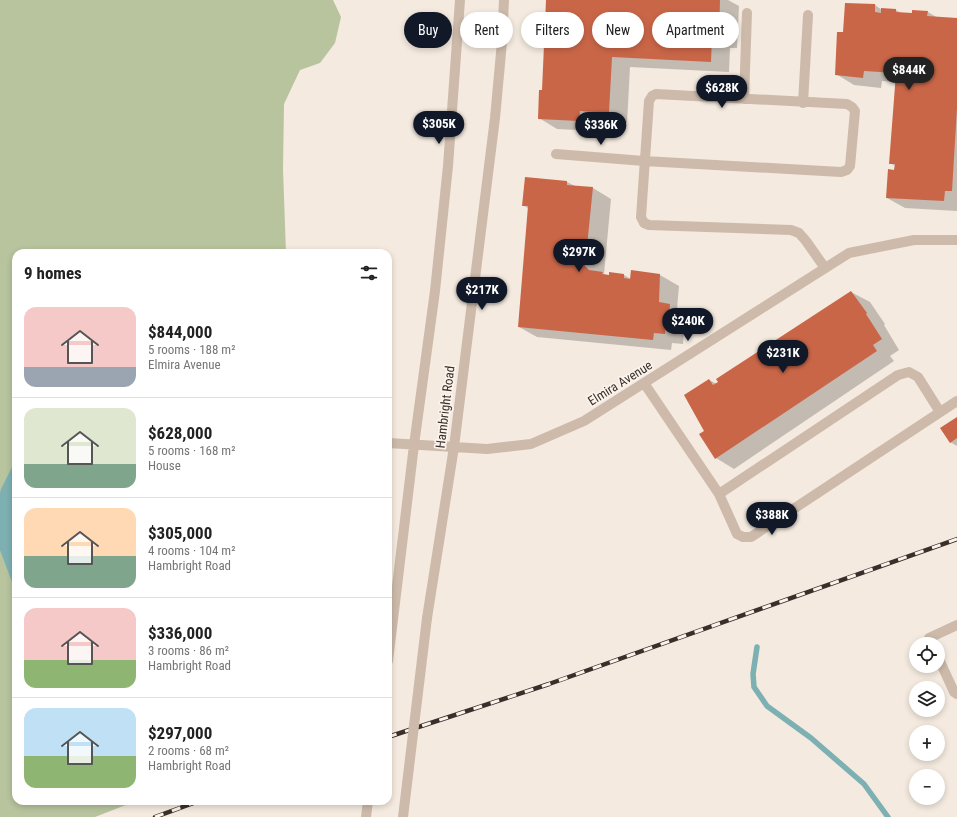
<!DOCTYPE html>
<meta charset="utf-8">
<style>
:root{--surface:#fff;--page:#f6f6f6;--text:#222;--muted:#767676;--line:#e0e0e0;--accent:#111827}
body{margin:0;font-family:"Roboto Condensed",sans-serif;background:var(--page);color:var(--text);height:100vh;display:flex;flex-direction:column;font-size:15px;white-space:nowrap}
*{box-sizing:border-box;margin:0}
p{font-size:13px;color:var(--muted)}
.icon{flex:none;width:22px;height:22px;fill:none;stroke:currentColor;stroke-width:2;stroke-linecap:round;stroke-linejoin:round}
.map{position:relative;flex:1;overflow:hidden}
.panel{position:absolute;left:12px;top:249px;width:380px;height:556px;display:flex;flex-direction:column;background:var(--surface);border-radius:12px;box-shadow:0 2px 6px #0003}
.panel>*{flex:none}
.guide{position:absolute;left:404px;top:12px;width:380px;height:36px;display:flex;gap:8px}
.tools{position:absolute;left:909px;top:637px;display:grid;gap:8px}
.tools a{display:grid;place-items:center;width:36px;height:36px;border-radius:50%;background:var(--surface);box-shadow:0 2px 6px #0003;font-size:20px}
.price{position:absolute;translate:-50% -34px;padding:0 9px;border-radius:14px;background:var(--accent);color:#fff;font-size:13px;line-height:26px;filter:drop-shadow(0 1px 2px #0008)}
.price::after{content:'';position:absolute;left:50%;top:24px;width:12px;height:9px;margin-left:-6px;background:inherit;clip-path:polygon(0 0,100% 0,50% 100%)}
.price.on{background:#222;color:#fff}
ul{padding:0;list-style:none}
li{display:flex;align-items:center;gap:12px;height:100px;padding:0 12px}
li+li{border-top:1px solid var(--line)}
li span{display:grid;place-items:center;flex:none;width:112px;height:80px;border-radius:12px;color:#555}
li>.icon{margin-inline-start:auto}
span .icon{width:48px;height:48px;fill:#fffc;stroke-width:1}
li b{font-size:17px}
h2{display:flex;justify-content:space-between;align-items:center;height:48px;padding:0 12px;font-size:17px}
.pill{padding:0 14px;border-radius:18px;background:var(--surface);box-shadow:0 2px 6px #0003;font-size:14px;line-height:36px}
.pill.on{background:var(--accent);color:#fff}
.map>svg:first-child{display:block}
.green{fill:#b8c49e}
.water{fill:#7db0b2}
.shadow{fill:#0003}
.lines{fill:none;stroke-linecap:round;stroke-linejoin:round}
.stream{stroke:#7db0b2;stroke-width:5.5}
.building{fill:#ca6648}
.minor{stroke:#cdbaaa;stroke-width:10}
.rail-casing{stroke:#3a2f2a;stroke-width:4.5}
.rail{stroke:#fbf4ec;stroke-width:3;stroke-dasharray:9;stroke-linecap:butt}
.minor-bridge{stroke:#cdbaaa;stroke-width:10}
.labels{text-anchor:middle;dominant-baseline:central;stroke-width:3.5;stroke-linejoin:round;paint-order:stroke}
.street-label{font-size:13px;fill:#3a2f2a;stroke:#fbf4ec}
</style>
<div class="map">
<svg width="957" height="817" viewBox="0 0 957 817">
<rect width="100%" height="100%" fill="#f4eadf"/>
<!-- green -->
<path class="green" d="M0 0H333L341 17 335 43 320 63 300 70 284 104 283 169 286 253H16V801H136L95 817H0Z"/>
<!-- water -->
<path class="water" d="M16 459V593L0 550V493L1 489Z"/>
<!-- shadow -->
<path class="shadow" d="M547 0H728L739 6 737 48H730L729 72 630 67 627 123 598 121V131L557 129 539 118 543 91Z
M875 5 882 10H896L901 13 913 14 928 12 938 18 957 19V211L905 208 887 198 895 166 890 163 896 82 882 81 881 88 854 85 836 74 844 34Z
M567 182 575 186 593 188 611 199 604 274 607 275H624L631 279 632 272 660 275 679 286 677 309 688 315 687 327H684L683 344 672 343 671 350 537 337 519 327 529 209 523 205Z
M851 292 870 302 885 324 884 325 899 350 890 356 894 361 734 469 716 458 705 431 709 380 717 384Z
M957 418V446L950 442Z"/>
<g class="lines">
<!-- stream -->
<path class="stream" d="M757 647 753 674 754 687 767 706 811 738 864 784 888 817"/>
</g>
<!-- building -->
<path class="building" d="M546 0H720L719 38H712L711 62 612 57 609 113 580 111 579 121 538 119 539 90H542Z
M845 3 875 4V12L881 13V8L896 9V12L912 13V10L928 11 927 16 957 18V108L952 191H945L944 201 886 198 888 169 894 170 895 164H889L896 73 864 71 863 78 835 75 837 32H843Z
M525 177 567 181V185L593 187 585 266 589 270 603 272 602 274 609 275V272L624 274V278L630 279 631 270 660 274 659 302 670 304 669 317H666L665 334 654 333 653 340 518 327 528 206H522Z
M851 291 867 313 866 314 882 339 873 345 877 351 715 459 699 434 704 431 684 395 709 379 713 385 718 382 716 379Z
M957 417V438L950 443 940 428Z"/>
<g class="lines">
<!-- minor -->
<path class="minor" d="M744 99 747 13
M803 103 808 15
M556 154 644 161 841 172 847 170 850 166 855 111 852 107 847 104 656 94 652 96 649 101 641 217 644 223 649 225 791 230 799 233 806 241 825 268
M644 383 719 494 737 534 743 537H751L957 401
M388 443 487 449 531 444 584 421 849 253 914 240H957
M719 494 898 375 909 372 918 377 940 412
M427 618 454 447 495 118 502 42 504 0
M932 644 929 638 957 625
M938 657 954 692 957 694
M388 661 414 445 435 291 448 166 460 0
M366 817 368 801"/>
<defs>
<path id="rail" d="M388 737 549 684 957 539
M155 817 199 801"/>
</defs>
<!-- rail casing -->
<use href="#rail" class="rail-casing"/>
<!-- rail -->
<use href="#rail" class="rail"/>
<!-- minor-bridge -->
<path class="minor-bridge" d="M403 817 427 618"/>
</g>
<g class="labels">
<!-- street labels -->
<g class="street-label">
<text transform="translate(620 383) rotate(-32)">Elmira Avenue</text>
<text transform="translate(445 407) rotate(-83)">Hambright Road</text>
</g>
</g>
</svg>
<div class="tools">
<a><svg class="icon" aria-label="locate" viewBox="0 0 24 24"><circle cx="12" cy="12" r="6"/><path d="M12 2v4M12 18v4M2 12h4M18 12h4"/></svg></a>
<a><svg class="icon" aria-label="layers" viewBox="0 0 24 24"><path d="M12 4l9 5-9 5-9-5zM3 14l9 5 9-5"/></svg></a>
<a>+</a>
<a>−</a>
</div>
<b class="price on" style="left:909px;top:91px">$844K</b>
<b class="price" style="left:722px;top:109px">$628K</b>
<b class="price" style="left:439px;top:145px">$305K</b>
<b class="price" style="left:601px;top:146px">$336K</b>
<b class="price" style="left:579px;top:273px">$297K</b>
<b class="price" style="left:482px;top:311px">$217K</b>
<b class="price" style="left:688px;top:342px">$240K</b>
<b class="price" style="left:783px;top:374px">$231K</b>
<b class="price" style="left:772px;top:536px">$388K</b>
<div class="guide">
<a class="pill on">Buy</a>
<a class="pill">Rent</a>
<a class="pill">Filters</a>
<a class="pill">New</a>
<a class="pill">Apartment</a>
</div>
<section class="panel">
<h2>9 homes<svg class="icon" aria-label="filters" viewBox="0 0 24 24"><path d="M4 7h16M4 17h16"/><circle cx="9" cy="7" r="2"/><circle cx="15" cy="17" r="2"/></svg></h2>
<ul>
<li><span style="background:linear-gradient(#f6c9c9 75%,#9aa5b1 0)"><svg class="icon" aria-label="home" viewBox="0 0 24 24"><path d="M3 11l9-7 9 7M6 9v11h12V9"/></svg></span><div><b>$844,000</b><p>5 rooms · 188 m²</p><p>Elmira Avenue</p></div></li>
<li><span style="background:linear-gradient(#dfe7d0 70%,#7fa58c 0)"><svg class="icon" aria-label="home" viewBox="0 0 24 24"><path d="M3 11l9-7 9 7M6 9v11h12V9"/></svg></span><div><b>$628,000</b><p>5 rooms · 168 m²</p><p>House</p></div></li>
<li><span style="background:linear-gradient(#ffd9b3 60%,#7fa58c 0)"><svg class="icon" aria-label="home" viewBox="0 0 24 24"><path d="M3 11l9-7 9 7M6 9v11h12V9"/></svg></span><div><b>$305,000</b><p>4 rooms · 104 m²</p><p>Hambright Road</p></div></li>
<li><span style="background:linear-gradient(#f6c9c9 65%,#8fb573 0)"><svg class="icon" aria-label="home" viewBox="0 0 24 24"><path d="M3 11l9-7 9 7M6 9v11h12V9"/></svg></span><div><b>$336,000</b><p>3 rooms · 86 m²</p><p>Hambright Road</p></div></li>
<li><span style="background:linear-gradient(#bfe0f5 60%,#8fb573 0)"><svg class="icon" aria-label="home" viewBox="0 0 24 24"><path d="M3 11l9-7 9 7M6 9v11h12V9"/></svg></span><div><b>$297,000</b><p>2 rooms · 68 m²</p><p>Hambright Road</p></div></li>
</ul>
</section>
</div>
